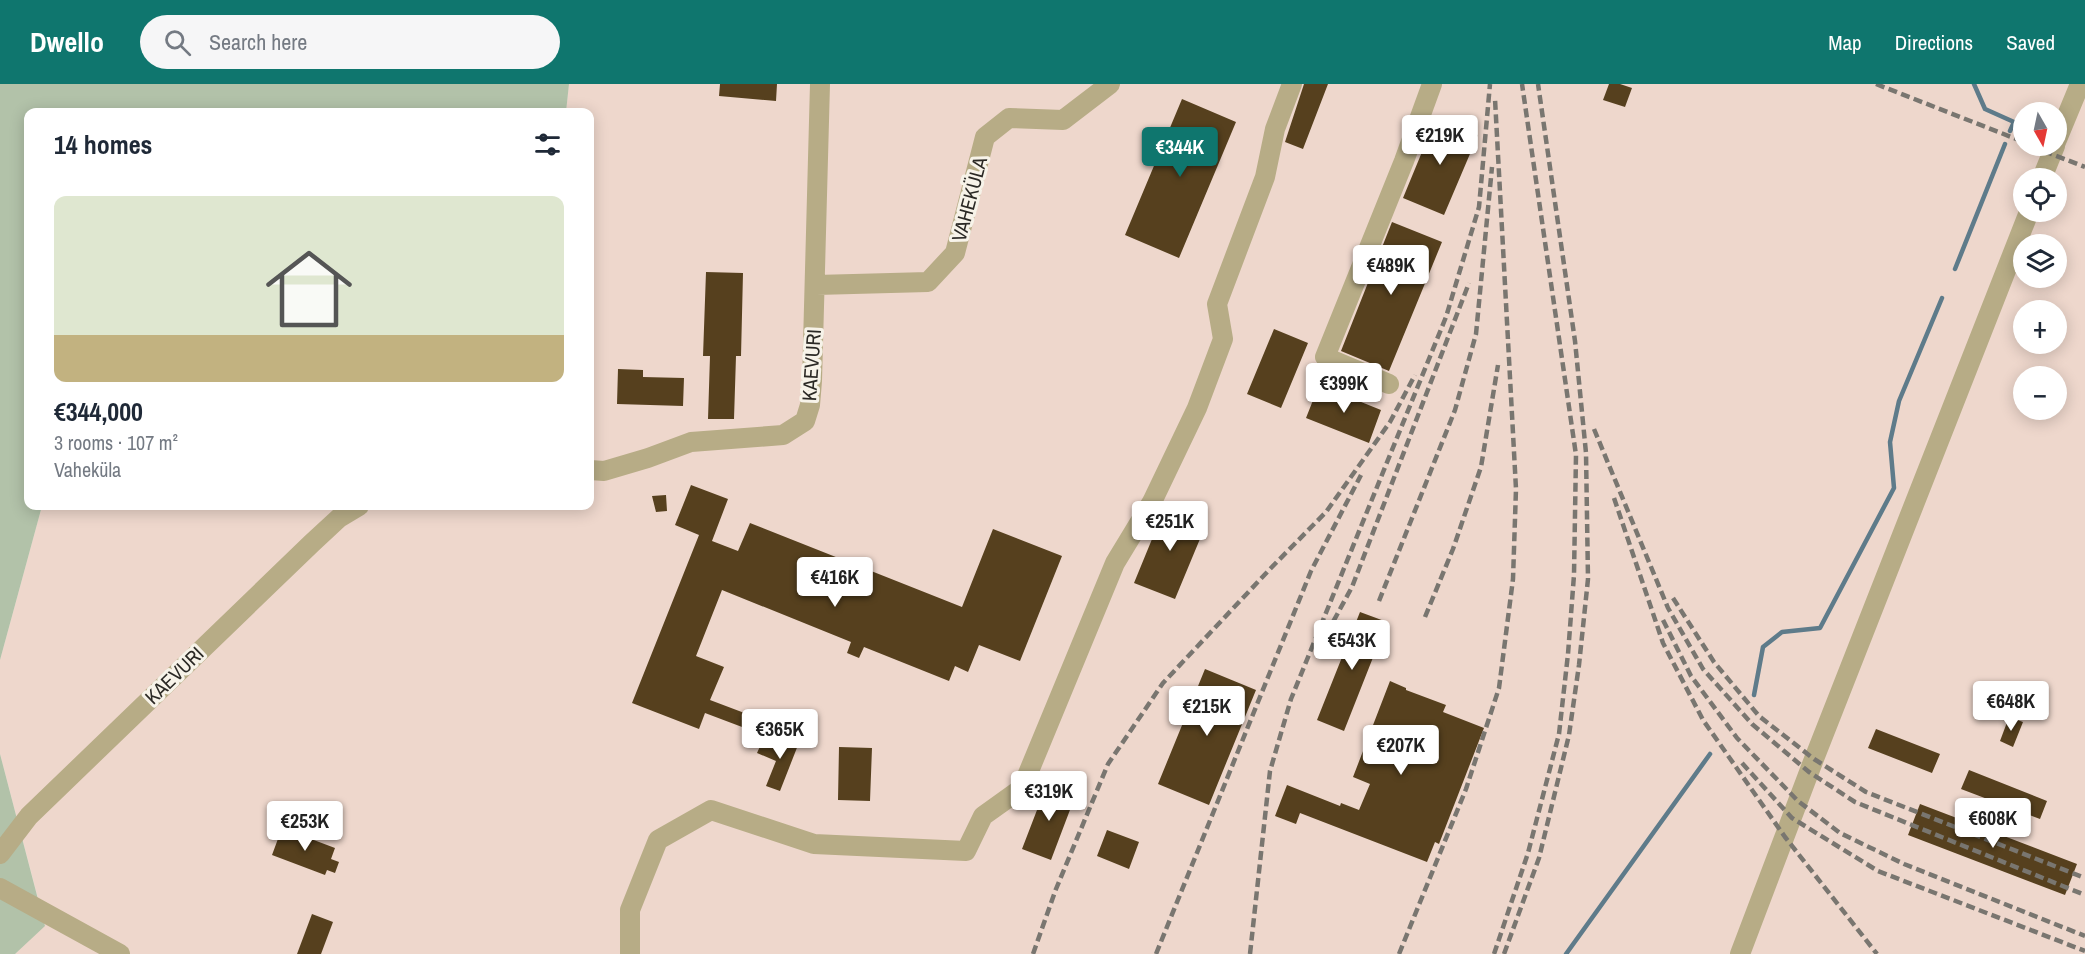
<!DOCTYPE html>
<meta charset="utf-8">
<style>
:root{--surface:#fff;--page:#f6f6f7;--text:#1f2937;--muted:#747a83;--accent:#0f766e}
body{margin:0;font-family:"Archivo Narrow",sans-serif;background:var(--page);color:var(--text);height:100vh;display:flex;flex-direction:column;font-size:22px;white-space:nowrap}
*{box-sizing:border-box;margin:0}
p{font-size:20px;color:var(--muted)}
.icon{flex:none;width:33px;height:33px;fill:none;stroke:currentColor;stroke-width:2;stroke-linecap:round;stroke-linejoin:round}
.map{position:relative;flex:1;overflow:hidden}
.side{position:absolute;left:24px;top:24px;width:570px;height:402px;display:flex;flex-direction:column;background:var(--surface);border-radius:12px;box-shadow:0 3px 15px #0003}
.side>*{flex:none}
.needle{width:39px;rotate:171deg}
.fabs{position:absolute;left:2013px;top:18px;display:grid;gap:12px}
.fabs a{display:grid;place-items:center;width:54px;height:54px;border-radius:50%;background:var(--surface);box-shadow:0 3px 15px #0003;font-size:30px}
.price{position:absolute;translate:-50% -51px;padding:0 14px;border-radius:6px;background:#fff;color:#222;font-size:20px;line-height:39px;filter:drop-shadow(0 2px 3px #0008)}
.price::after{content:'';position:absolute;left:50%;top:36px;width:18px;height:14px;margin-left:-9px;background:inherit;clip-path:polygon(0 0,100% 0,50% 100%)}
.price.selected{background:var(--accent);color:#fff}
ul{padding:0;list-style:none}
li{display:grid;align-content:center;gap:12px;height:318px;padding:0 30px}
li span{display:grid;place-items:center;height:186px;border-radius:12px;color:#555}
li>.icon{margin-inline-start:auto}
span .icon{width:108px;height:108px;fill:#fffc;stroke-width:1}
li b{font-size:26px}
h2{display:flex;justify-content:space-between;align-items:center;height:72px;padding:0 30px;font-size:26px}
header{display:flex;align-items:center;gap:36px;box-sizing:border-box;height:84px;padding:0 30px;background:var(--accent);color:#fff}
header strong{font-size:28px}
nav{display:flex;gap:33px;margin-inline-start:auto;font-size:21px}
.search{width:420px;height:54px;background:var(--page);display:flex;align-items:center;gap:15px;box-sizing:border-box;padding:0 21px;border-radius:33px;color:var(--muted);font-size:22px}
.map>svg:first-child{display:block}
.industrial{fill:#eed7cc;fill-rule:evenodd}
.green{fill:#b2c2a9}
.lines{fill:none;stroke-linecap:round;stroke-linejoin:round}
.stream{stroke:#5e7b8a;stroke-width:4.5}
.building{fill:#56401e}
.minor{stroke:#b7ac86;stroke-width:20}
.rail{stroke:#797670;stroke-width:4.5;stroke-dasharray:9 4.5;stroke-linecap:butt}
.labels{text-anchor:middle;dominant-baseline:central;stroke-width:6;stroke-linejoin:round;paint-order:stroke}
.street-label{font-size:20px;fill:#2b2925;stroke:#f7f3e9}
</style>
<header>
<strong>Dwello</strong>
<div class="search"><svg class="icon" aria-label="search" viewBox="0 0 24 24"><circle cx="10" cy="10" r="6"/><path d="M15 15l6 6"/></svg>Search here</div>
<nav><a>Map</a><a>Directions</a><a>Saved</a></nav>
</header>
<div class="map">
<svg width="2085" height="870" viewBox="0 0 2085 870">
<rect width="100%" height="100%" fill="#eae6dc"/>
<!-- industrial -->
<path class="industrial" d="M569 0H2085V870H15L45 841 0 670V576L42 422H590V28H566ZM2024 28H2056V62H2024ZM2024 94H2056V128H2024ZM2024 160H2056V194H2024ZM2024 226H2056V260H2024ZM2024 292H2056V326H2024Z"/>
<!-- green -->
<path class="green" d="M0 0H569L566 28H28V422H42L0 576Z
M0 670 45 842 15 870H0Z"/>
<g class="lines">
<!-- stream -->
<path class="stream" d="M1974 0 1985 25 2014 38 2010 47
M1955 185 2005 60
M1754 611 1763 563 1782 548 1820 544 1894 404 1890 358 1899 317 1942 214
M1566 870 1710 670"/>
</g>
<!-- building -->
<path class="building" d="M720 0H777L776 17 719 12Z
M1304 0H1328L1303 65 1285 58Z
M1609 0H1620L1632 4 1625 23 1603 16Z
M1182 15 1236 38 1179 174 1125 151Z
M1436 34 1478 51 1444 131 1403 114Z
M1392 138 1442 158 1389 287 1341 267Z
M706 188 743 189 741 272H736L734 335H708L710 272H703Z
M1274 245 1308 259 1281 324 1247 310Z
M618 285 643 286V293L684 294 683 322 617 320Z
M1319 301 1381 326 1369 359 1306 334Z
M691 401 728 415 712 457 738 467 750 439 962 523 993 445 1062 472 1020 577 979 561 968 588 955 582 949 597 864 563 859 574 847 569 851 558 722 506 696 572 724 583 710 616 755 633 750 646 705 629 699 645 632 619 699 451 675 441Z
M666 411 667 427 656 428 652 412Z
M1166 421 1207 438 1175 515 1134 499Z
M1360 528 1387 538 1344 647 1317 636Z
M1205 585 1256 606 1209 721 1158 700Z
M1390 597 1406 604V606L1446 621 1443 628 1484 644 1439 760 1435 758 1427 778 1300 729 1296 740 1275 732 1287 701 1340 722 1341 719 1359 726 1370 700 1353 693Z
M2009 633 2023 638 2013 663 2000 657Z
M1876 645 1940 670 1932 689 1868 664Z
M786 650 800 656 780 707 766 702 776 677 757 669 762 658 780 665Z
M839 663 872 664 870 717 838 716Z
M1969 686 2047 717 2040 735 1961 705Z
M1047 700 1076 710 1051 776 1022 765Z
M1920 720 2077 780 2065 811 1908 751Z
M282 744 335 764 331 775 339 778 335 789 327 786 325 791 272 771Z
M1107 746 1139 758 1129 785 1097 772Z
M312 830 333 838 321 870H297Z"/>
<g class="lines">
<!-- minor -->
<path class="minor" d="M2056 58 2080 0
M2042 94 2055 62
M816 201 928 198 955 169 985 53 1009 34 1063 36 1110 0
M1389 300 1325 273 1404 77 1432 0
M590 386 604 387 648 374 691 358 783 351 805 337 810 321 812 297 820 0
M0 770 29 732 312 459 339 434 359 422
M0 804 120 870
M630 870V826L658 756 711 726 814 760 966 767 983 732 1022 704 1115 479 1152 418 1197 324 1223 255 1217 220 1265 93 1275 45 1292 0
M1740 870 1814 675 2029 128"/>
<!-- rail -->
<path class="rail" d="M1876 0 2024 58
M2031 62 2085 83
M1594 345 1668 524 1703 585 1752 640 1809 688 1855 718 2085 811
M1614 414 1663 559 1703 636 1785 753 1877 870
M1673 514 1714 578 1759 632 1814 675 1866 708 2085 794
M1379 517 1455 326 1476 250 1492 83
M1425 533 1453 465 1481 383 1498 281
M1663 536 1691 592 1737 654 1798 717 1840 749 1904 780 2085 852
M1327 549 1352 503 1469 199
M1742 679 1792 734 1878 787 2085 867
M1033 870 1056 805 1108 680 1163 599 1270 485 1326 428 1390 338 1415 291
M1156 870 1311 487 1361 391
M1250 870 1270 687 1291 615 1446 233 1479 123 1490 0
M1399 870 1466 705 1499 604 1513 495 1516 405 1495 15
M1494 870 1528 769 1559 650 1568 570 1574 491 1576 371 1522 0
M1504 870 1539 774 1569 651 1579 581 1588 495 1586 369 1575 257 1538 0"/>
</g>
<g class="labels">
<!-- street labels -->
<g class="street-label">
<text transform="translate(969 115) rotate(-75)">VAHEKÜLA</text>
<text transform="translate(811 281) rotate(-86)">KAEVURI</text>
<text transform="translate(174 591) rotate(-44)">KAEVURI</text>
</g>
</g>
</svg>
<div class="fabs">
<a><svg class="needle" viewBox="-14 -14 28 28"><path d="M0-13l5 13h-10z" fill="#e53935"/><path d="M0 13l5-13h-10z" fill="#747a83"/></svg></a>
<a><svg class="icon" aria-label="locate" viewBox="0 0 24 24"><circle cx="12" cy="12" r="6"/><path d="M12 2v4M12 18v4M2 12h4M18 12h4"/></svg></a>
<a><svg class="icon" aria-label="layers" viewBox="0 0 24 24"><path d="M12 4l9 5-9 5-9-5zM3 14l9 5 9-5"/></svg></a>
<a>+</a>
<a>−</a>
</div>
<b class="price" style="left:1440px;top:82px">€219K</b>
<b class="price selected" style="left:1180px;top:94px">€344K</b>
<b class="price" style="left:1391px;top:212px">€489K</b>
<b class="price" style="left:1344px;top:330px">€399K</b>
<b class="price" style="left:1170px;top:468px">€251K</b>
<b class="price" style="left:835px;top:524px">€416K</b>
<b class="price" style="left:1352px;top:587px">€543K</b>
<b class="price" style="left:2011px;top:648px">€648K</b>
<b class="price" style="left:1207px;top:653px">€215K</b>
<b class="price" style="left:780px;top:676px">€365K</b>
<b class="price" style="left:1401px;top:692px">€207K</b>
<b class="price" style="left:1049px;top:738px">€319K</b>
<b class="price" style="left:1993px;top:765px">€608K</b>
<b class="price" style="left:305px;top:768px">€253K</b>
<section class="side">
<h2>14 homes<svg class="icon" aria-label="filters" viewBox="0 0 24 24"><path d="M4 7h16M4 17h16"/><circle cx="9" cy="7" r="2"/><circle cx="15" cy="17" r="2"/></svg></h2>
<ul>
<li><span style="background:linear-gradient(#dfe7d0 75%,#c2b280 0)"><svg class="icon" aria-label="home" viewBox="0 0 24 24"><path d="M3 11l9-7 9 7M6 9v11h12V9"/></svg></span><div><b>€344,000</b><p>3 rooms · 107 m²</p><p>Vaheküla</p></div></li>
</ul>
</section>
</div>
